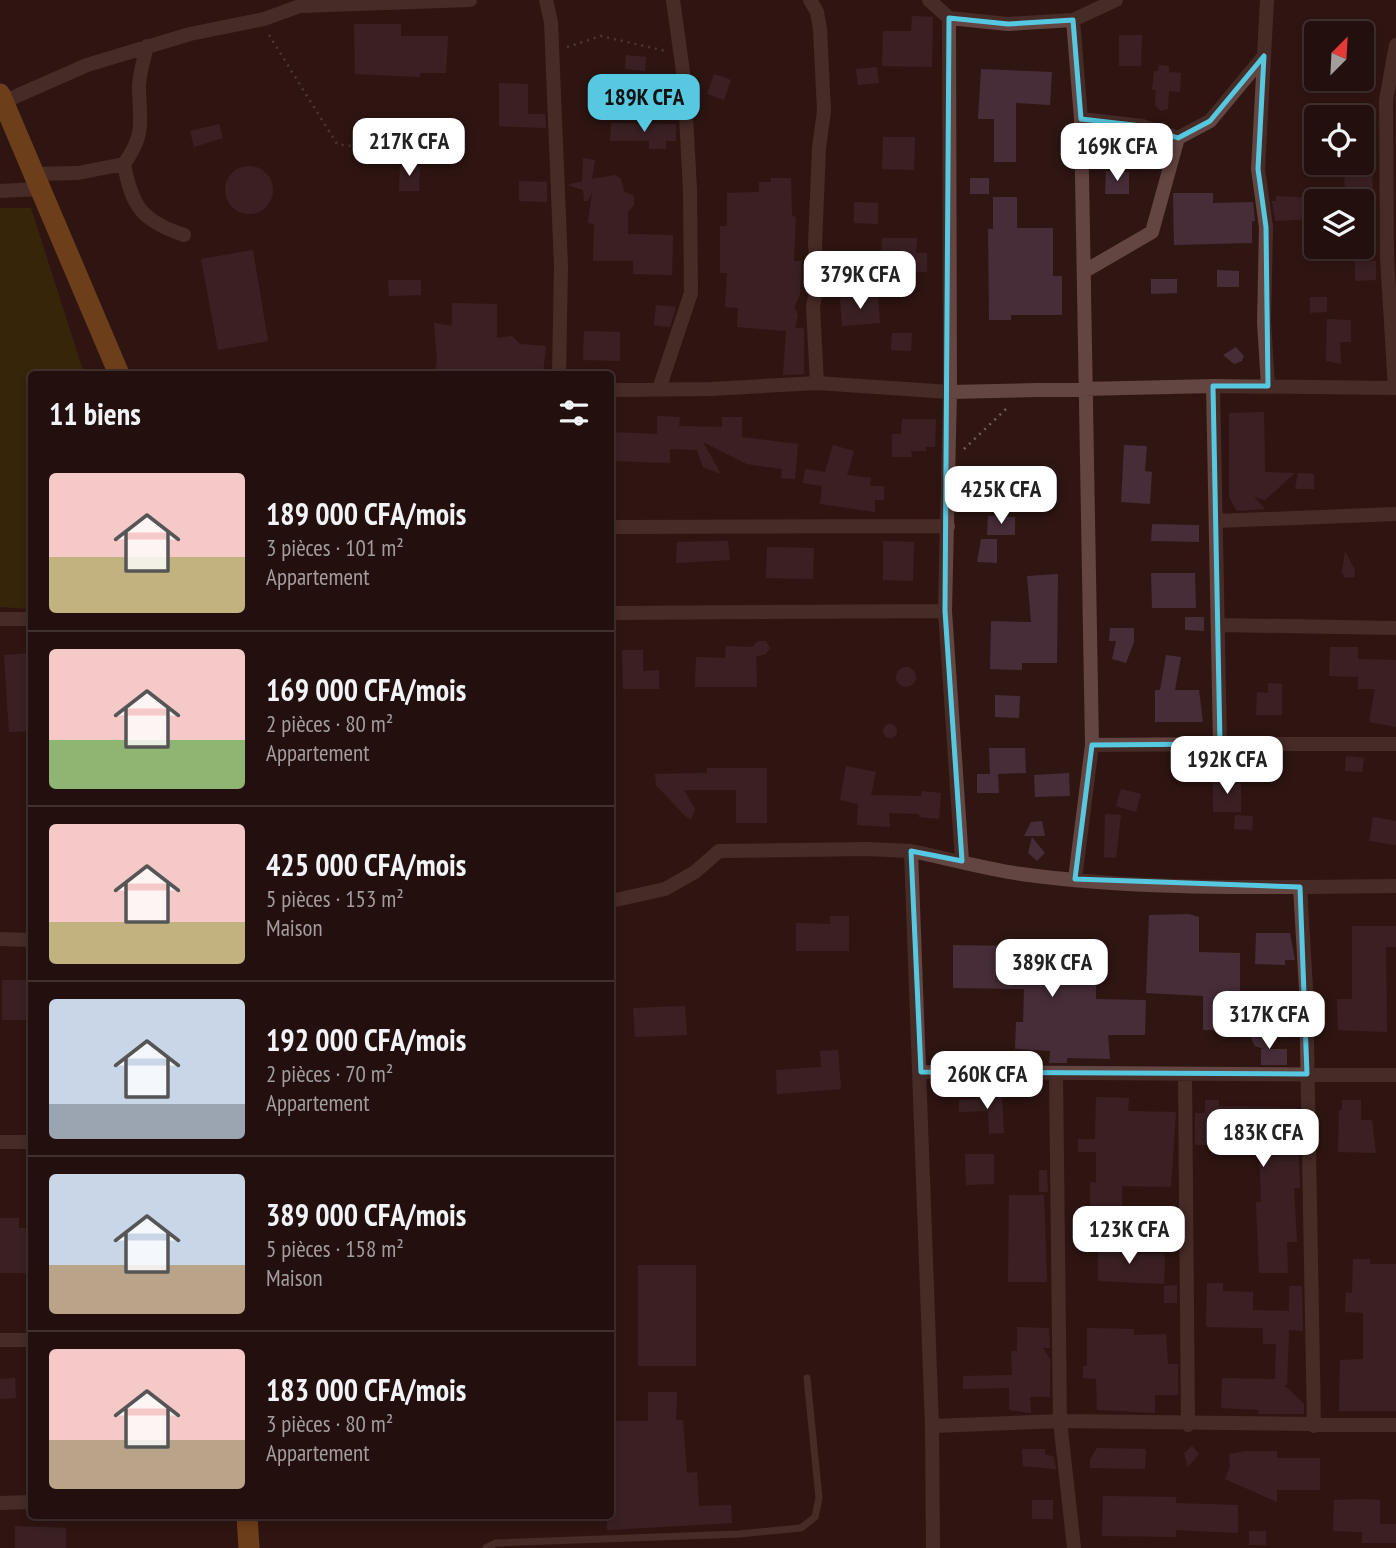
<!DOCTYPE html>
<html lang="fr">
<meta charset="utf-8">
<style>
:root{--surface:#23100e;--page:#2f1e1c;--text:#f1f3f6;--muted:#a39d9e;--line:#40302e;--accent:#56c9e1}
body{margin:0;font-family:"PT Sans Narrow",sans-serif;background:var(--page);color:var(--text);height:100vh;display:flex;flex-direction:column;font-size:26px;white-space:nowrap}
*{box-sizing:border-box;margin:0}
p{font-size:23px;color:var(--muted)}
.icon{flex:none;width:38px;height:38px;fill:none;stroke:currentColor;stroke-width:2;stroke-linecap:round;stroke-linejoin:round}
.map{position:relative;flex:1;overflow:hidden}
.details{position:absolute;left:28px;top:371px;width:586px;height:1148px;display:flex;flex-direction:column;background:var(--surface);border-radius:7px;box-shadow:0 4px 10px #0003,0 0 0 2px var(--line)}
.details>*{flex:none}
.needle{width:46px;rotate:24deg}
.buttons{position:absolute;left:1304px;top:21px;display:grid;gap:14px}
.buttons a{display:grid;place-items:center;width:70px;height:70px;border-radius:7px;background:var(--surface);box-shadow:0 4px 10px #0003,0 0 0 2px var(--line);font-size:35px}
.price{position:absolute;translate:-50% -60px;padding:0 16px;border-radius:14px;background:#fff;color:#222;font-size:23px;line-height:46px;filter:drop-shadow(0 2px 4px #0008)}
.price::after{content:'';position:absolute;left:50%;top:42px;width:21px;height:16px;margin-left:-10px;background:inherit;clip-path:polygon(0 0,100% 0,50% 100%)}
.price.on{background:var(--accent);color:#111}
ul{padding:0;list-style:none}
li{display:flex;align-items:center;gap:21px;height:175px;padding:0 21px}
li+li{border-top:2px solid var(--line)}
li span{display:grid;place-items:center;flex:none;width:196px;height:140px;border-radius:7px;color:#555}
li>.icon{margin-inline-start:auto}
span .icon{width:84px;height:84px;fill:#fffc;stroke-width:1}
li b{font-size:30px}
h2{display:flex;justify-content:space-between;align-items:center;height:84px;padding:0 21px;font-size:30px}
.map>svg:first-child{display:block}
.green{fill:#423802}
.building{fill:#472d38}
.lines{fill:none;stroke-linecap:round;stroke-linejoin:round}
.path{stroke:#745d5a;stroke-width:2.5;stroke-dasharray:2 5;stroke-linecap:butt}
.service{stroke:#634541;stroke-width:7}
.minor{stroke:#634541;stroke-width:14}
.trunk{stroke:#b67025;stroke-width:21}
.marked{fill:none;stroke:#56c9e1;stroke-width:5;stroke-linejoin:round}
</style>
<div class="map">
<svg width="1396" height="1548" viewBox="0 0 1396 1548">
<rect width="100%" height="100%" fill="#2f1613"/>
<!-- green -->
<path class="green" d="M0 208H31L84 374H32L31 609 0 607Z"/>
<!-- building -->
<path class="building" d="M912 16 933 17 932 67 882 66 883 31H911Z
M354 24H401V36H448L446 73H420V77L355 74Z
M1119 35H1142L1141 66H1119Z
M626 55 646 57 645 71 625 69Z
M1159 65 1169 66V72L1181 73 1180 92 1169 91 1168 109 1161 111 1155 105 1156 90H1152L1154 71H1158Z
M877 67 879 83 858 85 856 69Z
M981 69 1052 72 1050 105 1016 103V162H994V119H978Z
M714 74 731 80 724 100 707 94Z
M499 83 528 84V114H545L546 128 499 126Z
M611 123 676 124V141H666V149H649V141H610Z
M219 124 223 138 194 147 190 131Z
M1126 134 1139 135 1138 145 1125 144Z
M883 137H915L914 170 882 169Z
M583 158 595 160 592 179 615 175 621 179 624 191 634 196V205L628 212V234L673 235 672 275 633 274V261H593L594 224 588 223 592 192 588 201H584L583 190 567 185 582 181Z
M400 165 420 166 419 191H399Z
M225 190a24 24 0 1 1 48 0a24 24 0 1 1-48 0Z
M1344 168H1372L1373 193 1345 194Z
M1106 171 1129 172V194H1105Z
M771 178H791L792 216 796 217 794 261H802L800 295 794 307 798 315 795 328H804V374L783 375 786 331 737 327 738 308 725 307 727 273H720V226H727V193L759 192V182H771Z
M970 178H989V194H970Z
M519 181 547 182V202L519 201Z
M1173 193H1213V203L1253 202 1255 221H1252V243L1174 245Z
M1276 196 1316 198V219L1275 221 1272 201H1276Z
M993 197H1017V228H1053V276H1062V315H1011V320H989L988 229H993Z
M854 202 878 203V224L854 223Z
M882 238H917L916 253H927V272H902V260H881Z
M253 250 268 341 218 350 201 259Z
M1355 261H1376V280L1355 281Z
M1217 270 1239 271V287H1217Z
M1151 279H1177V293L1151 294Z
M388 280H421V295L389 296Z
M878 296 880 323 842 326 840 298Z
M1310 297H1327V312L1310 313Z
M452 303 497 304V338L512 336 520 344 546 346 543 374 497 370V373L435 374 437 360 434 323 452 326Z
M656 305 676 307 670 327 654 325Z
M1327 319 1351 320V342H1340L1341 364 1326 361Z
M584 331 620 332V361L583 360Z
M892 333H912L911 351 891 350Z
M1236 347 1244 356 1242 361 1234 364 1223 355Z
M1264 412 1265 472 1295 473 1265 500 1254 497 1265 509 1237 511 1229 497V413Z
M657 416 680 417 679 426 722 427V417H742V437L798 444 795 479 781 478 782 469 747 464 703 442 721 474 703 467 697 450 670 449V463L611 461V432L657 434Z
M902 419H936L935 447H926V451H911L912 457H892V434H901Z
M833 445 854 451 847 475 871 478 870 486H884V500H875V512L820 504 822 486 803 483 805 469 825 472Z
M1124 445 1147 446 1145 471 1152 472 1150 504 1121 502Z
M1298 473 1314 474V489H1295Z
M988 516 1015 517V535H987Z
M1152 524 1199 525V542L1151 541Z
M981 539H997V563L977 562Z
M728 541 730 560 676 563 677 542Z
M883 541 914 542 913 581 883 580Z
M767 547 814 548 813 579 766 578Z
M1345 551 1355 570 1354 577 1345 578 1342 572Z
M1151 573H1195L1196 608H1152Z
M1058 574 1057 663H1022V670L990 669 991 621 1031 622 1027 576Z
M1185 617H1204V631L1185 630Z
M1110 628H1134V642L1126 663 1112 659 1116 641H1109Z
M758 641H766L770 648 766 654 756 657 757 687H695L696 657 725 658 726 646 752 647Z
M1330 647H1358V659L1396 660V727L1369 722 1375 689H1358V677L1329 676Z
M622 650H643V671L659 670V689H623Z
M32 653V731L9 732 4 655Z
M1166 655 1181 657 1175 690H1199L1203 722H1155V690H1160Z
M896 677a10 10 0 1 1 20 0a10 10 0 1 1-20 0Z
M1268 683 1282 684V715H1256L1257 692 1268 693Z
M995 695 1020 696 1019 718 995 717Z
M883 731a7 7 0 1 1 14 0a7 7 0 1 1-14 0Z
M989 748H1025L1026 773 998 774 999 793H977V774H990Z
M1346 756 1364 758 1362 772 1345 771Z
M846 766 876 772 871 795 921 796 922 791 941 793 939 819 919 817V814L889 813 890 827 857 825 858 804 840 800Z
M707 768H767V823H736V790H684L695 809 691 819 685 816 656 785 655 774 707 773Z
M1069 773 1070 796 1035 797 1034 775Z
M1213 779H1241V812H1213Z
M1121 789 1141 794 1136 812 1116 806Z
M1105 814 1121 815 1116 858 1104 857Z
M1235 815 1253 816 1252 830 1234 829Z
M1373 817 1396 821V845L1369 841Z
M1042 821 1045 836H1024L1031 822Z
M1032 837 1045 853 1037 861 1028 853Z
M1189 914 1199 917V952L1240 953V1012L1225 1008 1224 1030H1203V996L1146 993 1149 915Z
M830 916H849V951H796V923L830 924Z
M1352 926H1396V947H1386L1387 1032 1338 1030 1337 999H1352Z
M1256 933H1290L1295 960H1285V965L1255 964Z
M953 945 1026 946 1027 954 1096 955V999L1146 1000 1145 1035H1108L1110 1059 1067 1058V1063H1049L1050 1051 1015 1049 1016 1022H1023L1024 989 953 988Z
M2 980H32V1020H2Z
M685 1006 687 1035 635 1037 633 1008Z
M1250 1009 1266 1015 1263 1032 1253 1022Z
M1256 1026 1266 1036 1268 1049H1287V1065H1261V1049H1264L1255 1046 1251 1039Z
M838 1050 841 1089 777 1094 776 1070 821 1067 820 1051Z
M1002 1097 1004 1133 989 1134 988 1111 959 1112V1100Z
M1096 1097 1129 1098 1128 1111 1176 1112 1171 1187 1122 1186V1216L1090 1215V1182L1096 1183V1152H1078V1139H1095Z
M1205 1100H1219V1106L1297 1108 1300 1188H1294L1297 1242H1287L1288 1273H1259L1256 1202H1261L1259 1145H1195V1113H1205Z
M1342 1100H1361V1120H1372L1376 1153 1338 1152 1339 1110H1342Z
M965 1154H994V1184L966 1185Z
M1039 1170H1047L1048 1192H1039Z
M1009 1195H1044L1047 1282H1008Z
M0 1218H19V1228H32V1273H0Z
M1098 1243 1123 1244V1253L1165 1254 1164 1284 1098 1281Z
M1353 1259H1370V1264H1396V1411H1339L1340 1360 1363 1359V1313L1345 1312 1346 1292 1352 1293Z
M638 1265H696V1366H638Z
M1207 1283H1223V1291L1253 1292V1310L1289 1311V1286H1302L1303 1331 1289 1330 1287 1385H1284L1304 1404V1414H1258L1259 1410 1221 1408 1222 1378 1275 1379 1276 1344H1263V1329L1261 1328 1206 1327Z
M1177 1285V1303H1164V1286Z
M1017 1327 1049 1328 1050 1348H1043L1050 1359V1397H1030L1031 1413 1009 1410V1388L963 1389V1376L1012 1375 1011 1351H1017Z
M1087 1328 1134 1329V1335L1166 1334 1168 1364H1178V1395H1155V1413L1097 1410 1096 1379 1083 1378V1366H1087Z
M15 1378 16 1398 0 1399V1379Z
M648 1392H677L676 1420H683L687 1473 697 1472 699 1506 731 1505 732 1523 607 1530V1516H611V1421H648Z
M1192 1446 1199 1454 1188 1467 1184 1453Z
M1097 1448 1146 1449 1145 1469 1090 1468V1459Z
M1022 1449H1045V1454L1054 1457 1056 1469 1023 1466Z
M1247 1451H1277V1458H1320V1490H1277V1502L1225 1479 1230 1466 1229 1454Z
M1103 1496 1176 1497V1503L1238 1505V1533L1176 1530V1537L1102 1536Z
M1362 1499 1380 1500V1524H1396V1543H1362V1532L1333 1531 1334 1500Z
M1032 1500H1053V1519H1032Z
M15 1526 66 1528V1548H15Z
M1249 1531H1266V1545H1249Z"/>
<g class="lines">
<!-- path -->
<path class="path" d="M269 35 337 144C366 150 387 142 412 131
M567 47 601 36 666 51
M964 449 1007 408"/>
<!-- service -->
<path class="service" d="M486 1548 496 1543 739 1534 801 1528 815 1517 819 1498 807 1378"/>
<!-- minor -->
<path class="minor" d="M546 0 551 22 561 266 559 374
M810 0 817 12 820 29 824 111 819 148 815 245 818 280 813 307 817 383
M929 0 949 18 950 392 945 611 962 861
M1267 0 1258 169 1266 227 1264 322 1268 386
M949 18 1008 24 1073 20 1081 119
M1073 20 1116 0
M3 102 87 65 190 34 264 19 300 6 470 0
M124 164C132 207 142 221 184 235
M33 174 78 173 124 164C145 134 140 124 139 90 138 76 144 60 147 46
M0 191 40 189
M1085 271 1152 232 1178 138
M1395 388 1387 257 1386 100 1396 45
M659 389 691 293 690 190 684 79 673 0
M611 390 711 389 817 383 950 392 1213 386 1396 388
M1216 521 1396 514
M611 527 948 526
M611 613 945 611
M0 619H32
M1220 625 1396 628
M1220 744H1396
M1092 745 1220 744 1213 386
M911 851C947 858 984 869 1021 874 1144 891 1272 887 1396 886
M1075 879 1092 745 1081 119 1142 126 1178 138 1210 121 1264 56
M1300 887 1306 989 1314 1426
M611 901 665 889 695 872 719 851 867 849 911 851 932 1426 933 1548
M0 939 32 940
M921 1072 1396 1075
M1056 1074 1060 1421 1074 1548
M1185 1075 1188 1425
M0 1142H32
M0 1340H32
M932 1426 1060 1421 1396 1425
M0 1503 32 1502"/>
<!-- trunk -->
<path class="trunk" d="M0 94 119 374
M247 1516 249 1548"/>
</g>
<!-- marked area -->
<path d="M0 0H1396V1548H0ZM949 18 1008 24 1073 20 1081 119 1142 126 1178 138 1210 121 1264 56 1258 169 1266 227 1268 386H1213L1220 744 1092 745 1075 879 1300 887 1307 1074 921 1072 911 851 962 861 945 611Z" fill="#2f1613" fill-opacity=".55" fill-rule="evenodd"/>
<path class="marked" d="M949 18 1008 24 1073 20 1081 119 1142 126 1178 138 1210 121 1264 56 1258 169 1266 227 1268 386H1213L1220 744 1092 745 1075 879 1300 887 1307 1074 921 1072 911 851 962 861 945 611Z"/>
</svg>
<div class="buttons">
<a><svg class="needle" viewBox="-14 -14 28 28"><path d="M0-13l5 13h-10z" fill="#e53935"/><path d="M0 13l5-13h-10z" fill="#a39d9e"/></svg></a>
<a><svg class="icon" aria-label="locate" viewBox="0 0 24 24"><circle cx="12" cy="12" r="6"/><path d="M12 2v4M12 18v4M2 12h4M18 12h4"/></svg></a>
<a><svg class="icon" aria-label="layers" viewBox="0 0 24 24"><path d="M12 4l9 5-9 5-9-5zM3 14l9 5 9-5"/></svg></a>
</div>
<b class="price on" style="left:644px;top:134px">189K CFA</b>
<b class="price" style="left:409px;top:178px">217K CFA</b>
<b class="price" style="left:1117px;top:183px">169K CFA</b>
<b class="price" style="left:860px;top:311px">379K CFA</b>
<b class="price" style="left:1001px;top:526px">425K CFA</b>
<b class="price" style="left:1227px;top:796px">192K CFA</b>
<b class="price" style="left:1052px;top:999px">389K CFA</b>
<b class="price" style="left:1269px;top:1051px">317K CFA</b>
<b class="price" style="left:987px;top:1111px">260K CFA</b>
<b class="price" style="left:1263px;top:1169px">183K CFA</b>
<b class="price" style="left:1129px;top:1266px">123K CFA</b>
<section class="details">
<h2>11 biens<svg class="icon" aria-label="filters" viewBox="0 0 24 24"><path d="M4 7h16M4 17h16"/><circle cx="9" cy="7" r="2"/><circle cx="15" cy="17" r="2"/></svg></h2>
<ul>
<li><span style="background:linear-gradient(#f6c9c9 60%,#c2b280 0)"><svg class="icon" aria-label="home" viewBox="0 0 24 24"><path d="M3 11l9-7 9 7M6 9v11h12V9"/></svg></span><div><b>189 000 CFA/mois</b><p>3 pièces · 101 m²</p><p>Appartement</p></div></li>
<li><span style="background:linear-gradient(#f6c9c9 65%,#8fb573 0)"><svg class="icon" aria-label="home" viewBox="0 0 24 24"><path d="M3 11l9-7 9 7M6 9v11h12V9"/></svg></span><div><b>169 000 CFA/mois</b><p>2 pièces · 80 m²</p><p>Appartement</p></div></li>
<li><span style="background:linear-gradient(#f6c9c9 70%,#c2b280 0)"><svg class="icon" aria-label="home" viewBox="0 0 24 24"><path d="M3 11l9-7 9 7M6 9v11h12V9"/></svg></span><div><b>425 000 CFA/mois</b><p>5 pièces · 153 m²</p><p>Maison</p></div></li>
<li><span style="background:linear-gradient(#c9d6e8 75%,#9aa5b1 0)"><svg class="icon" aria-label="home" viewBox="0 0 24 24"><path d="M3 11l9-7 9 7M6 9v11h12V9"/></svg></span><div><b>192 000 CFA/mois</b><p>2 pièces · 70 m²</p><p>Appartement</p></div></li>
<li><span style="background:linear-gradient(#c9d6e8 65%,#b9a48a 0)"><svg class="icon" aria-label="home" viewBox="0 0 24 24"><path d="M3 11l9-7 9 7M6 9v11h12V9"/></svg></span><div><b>389 000 CFA/mois</b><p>5 pièces · 158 m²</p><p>Maison</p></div></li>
<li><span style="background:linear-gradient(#f6c9c9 65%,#b9a48a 0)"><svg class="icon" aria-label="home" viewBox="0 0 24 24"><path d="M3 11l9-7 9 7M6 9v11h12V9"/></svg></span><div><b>183 000 CFA/mois</b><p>3 pièces · 80 m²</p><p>Appartement</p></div></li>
</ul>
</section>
</div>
